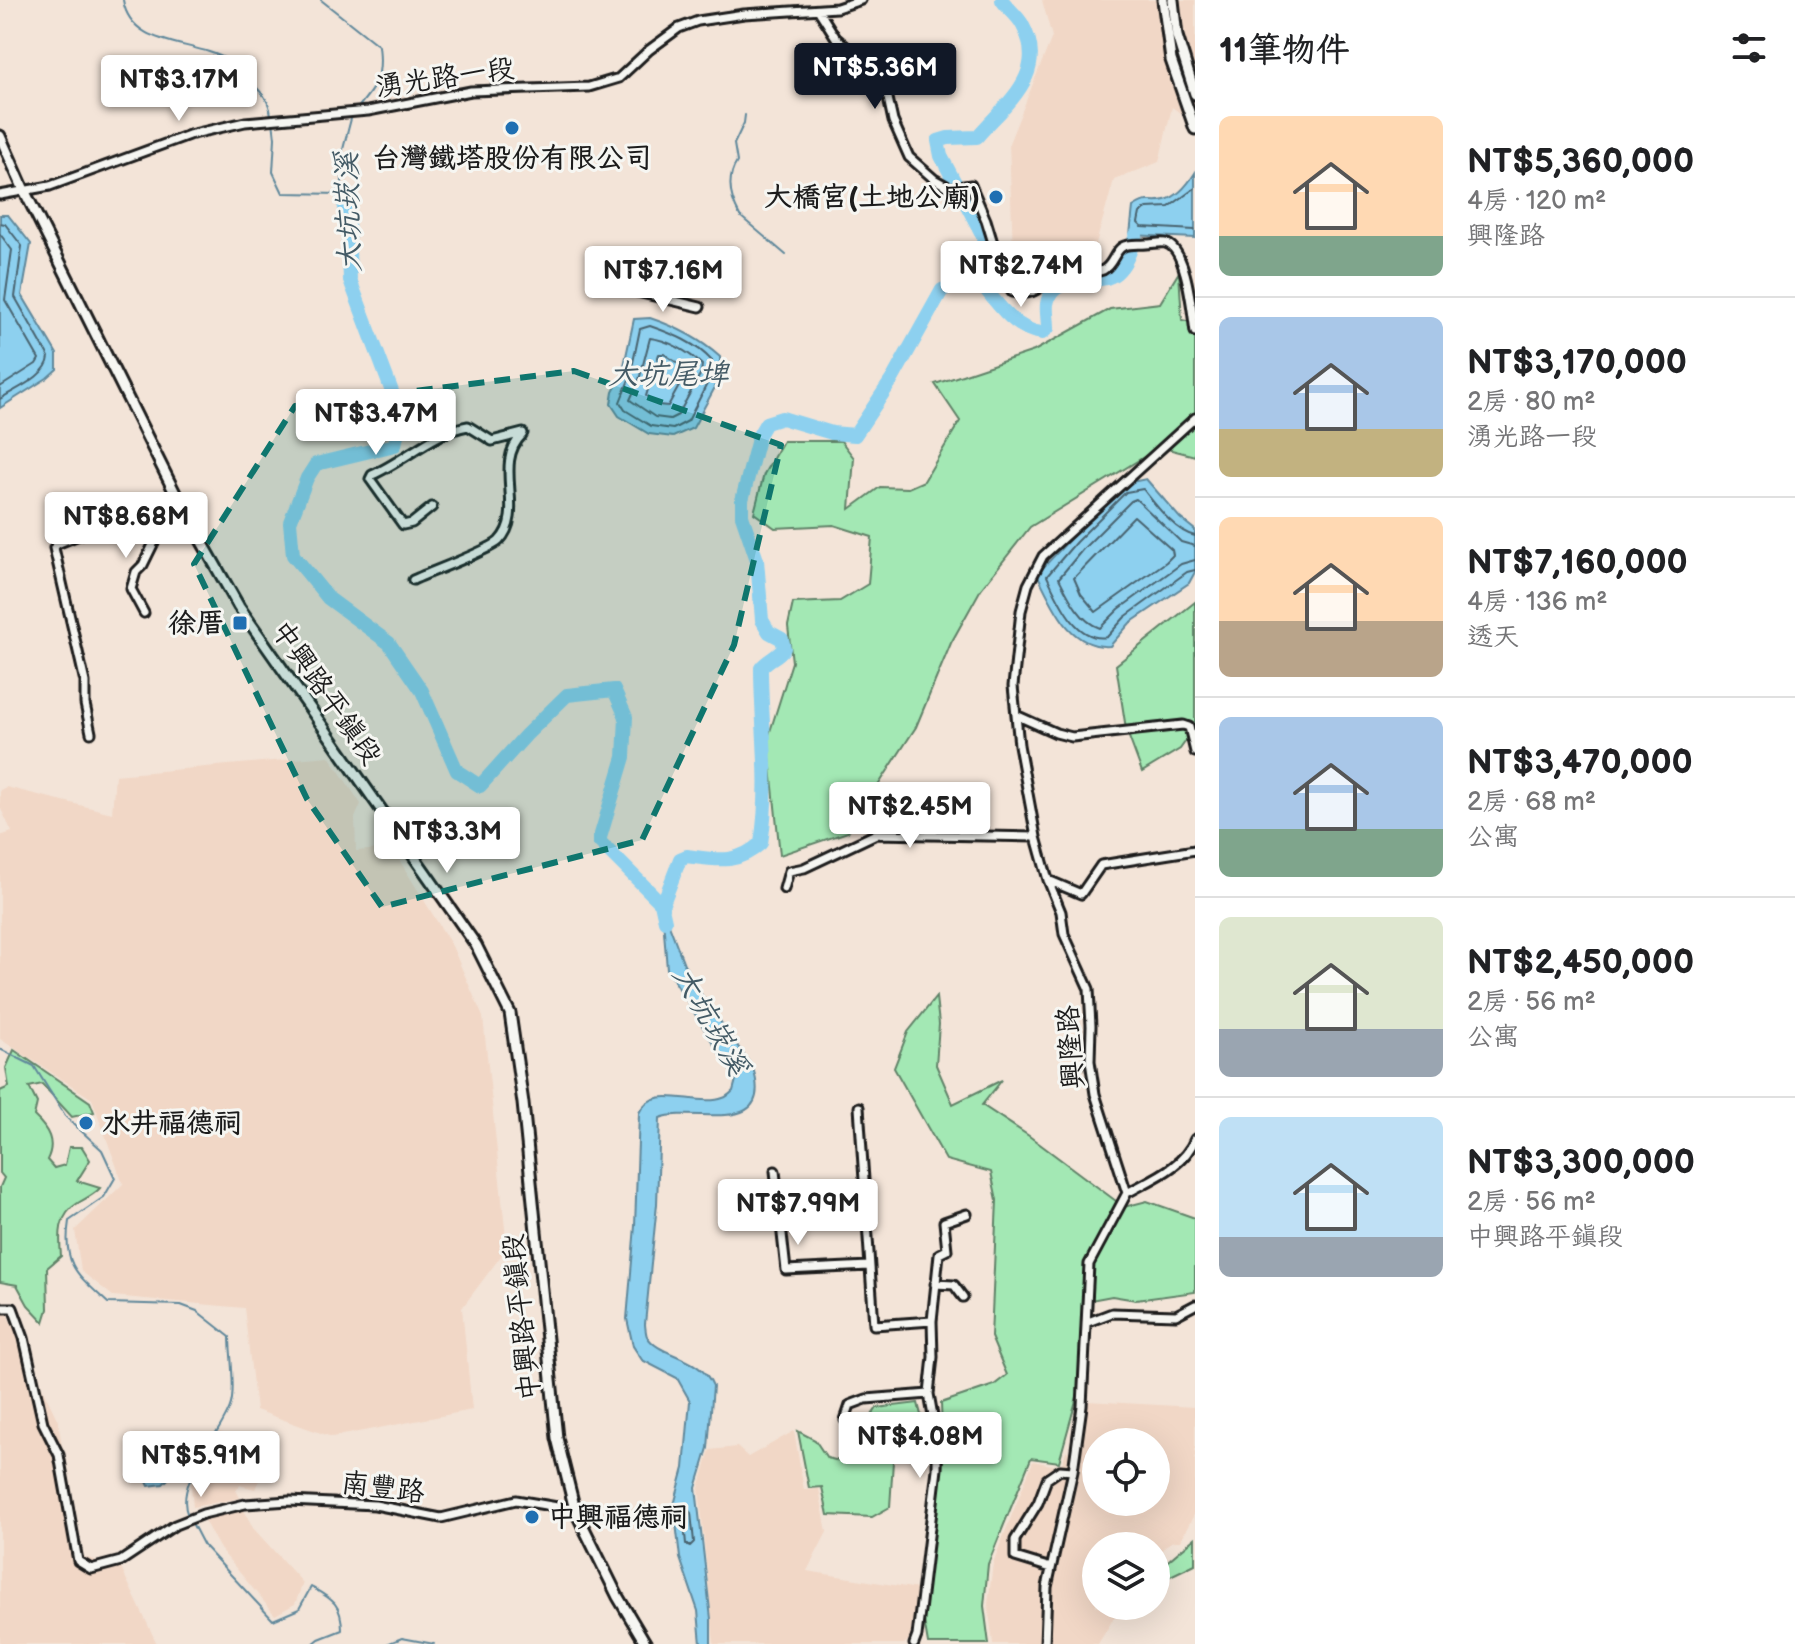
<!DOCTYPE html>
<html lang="zh-TW">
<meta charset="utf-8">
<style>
:root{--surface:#fff;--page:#f2f2f2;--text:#202124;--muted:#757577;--line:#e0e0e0;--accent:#111827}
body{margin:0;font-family:"Balsamiq Sans","LXGW WenKai TC",sans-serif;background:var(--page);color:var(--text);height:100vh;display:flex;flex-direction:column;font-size:30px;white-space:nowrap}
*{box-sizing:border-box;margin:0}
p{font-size:26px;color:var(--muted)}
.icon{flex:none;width:44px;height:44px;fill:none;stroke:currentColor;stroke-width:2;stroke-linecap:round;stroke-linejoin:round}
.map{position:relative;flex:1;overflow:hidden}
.sheet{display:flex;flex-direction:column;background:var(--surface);width:600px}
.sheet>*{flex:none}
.fabs{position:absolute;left:1082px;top:1428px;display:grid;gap:16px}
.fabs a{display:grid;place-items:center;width:88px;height:88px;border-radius:50%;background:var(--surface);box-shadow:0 8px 32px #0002;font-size:40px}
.price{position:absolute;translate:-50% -68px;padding:0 18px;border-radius:8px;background:#fff;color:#222;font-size:26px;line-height:52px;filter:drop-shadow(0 2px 4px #0008)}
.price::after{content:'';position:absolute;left:50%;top:48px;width:24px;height:18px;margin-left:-12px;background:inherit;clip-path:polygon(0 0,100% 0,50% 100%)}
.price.selected{background:var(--accent);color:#fff}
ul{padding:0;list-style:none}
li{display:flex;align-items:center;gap:24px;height:200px;padding:0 24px}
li+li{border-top:2px solid var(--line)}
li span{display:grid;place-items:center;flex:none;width:224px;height:160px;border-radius:12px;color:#555}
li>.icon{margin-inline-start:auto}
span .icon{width:96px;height:96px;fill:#fffc;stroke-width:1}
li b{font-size:34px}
h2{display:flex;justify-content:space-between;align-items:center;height:96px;padding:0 24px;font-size:34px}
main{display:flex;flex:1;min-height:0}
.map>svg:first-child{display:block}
.built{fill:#f1d7c6;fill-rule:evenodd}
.green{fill:#a3e8b4;stroke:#608268;stroke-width:2}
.water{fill:#8dd0ef;stroke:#60889b;stroke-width:2}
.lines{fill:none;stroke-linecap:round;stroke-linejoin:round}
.shore{stroke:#496470;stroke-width:2}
.stream{stroke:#60889b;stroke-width:2}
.river{stroke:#8dd0ef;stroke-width:14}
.minor-casing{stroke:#1c1c1c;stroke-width:13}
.tertiary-casing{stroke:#1c1c1c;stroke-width:15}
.minor{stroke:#f6f6f2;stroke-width:7}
.tertiary{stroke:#f6f6f2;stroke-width:9}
.marked{fill:#0f766e;fill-opacity:0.2;stroke:#0f766e;stroke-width:6;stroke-dasharray:16 10;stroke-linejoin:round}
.poi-dot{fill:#1f6fb2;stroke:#f6f6f2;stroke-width:3}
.labels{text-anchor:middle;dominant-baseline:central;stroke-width:6;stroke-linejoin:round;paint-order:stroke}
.street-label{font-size:28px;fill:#1c1c1c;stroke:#f6f6f2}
.poi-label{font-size:28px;font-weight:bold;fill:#1c1c1c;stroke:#f6f6f2;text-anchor:end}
.water-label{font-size:30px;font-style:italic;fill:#445b66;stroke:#f6f6f2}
</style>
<main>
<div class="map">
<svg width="1195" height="1644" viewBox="0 0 1195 1644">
<rect width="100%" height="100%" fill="#f3e4d8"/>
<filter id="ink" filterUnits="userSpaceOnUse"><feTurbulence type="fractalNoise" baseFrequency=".0125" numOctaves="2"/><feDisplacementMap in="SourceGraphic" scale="16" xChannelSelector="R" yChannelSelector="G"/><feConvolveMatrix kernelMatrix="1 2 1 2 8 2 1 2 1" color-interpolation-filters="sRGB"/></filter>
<g filter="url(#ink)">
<!-- built -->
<path class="built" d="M1042 0H1195V124L1172 107 1159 162 1114 180 1093 254 1013 251 1009 143 1052 37Z
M329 756 361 804 355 818 356 851 392 848 452 946 483 1017 507 1248 462 1308 472 1410 332 1437 256 1410 244 1308 113 1296 81 1271 75 1230 123 1184 92 1099 0 1039V836L12 832 0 807V790L6 787 112 813 115 775Z
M0 1313 7 1314 58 1421 80 1556 121 1568 157 1644H0Z
M1087 1401 1195 1407V1513L1180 1541H1173L1165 1546 1156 1559V1546H1096V1606H1121L1098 1644H1049L1051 1589 1078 1472ZM1096 1442H1156V1502H1096Z
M794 1431 804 1490 819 1489 827 1532 807 1571 918 1589 910 1639 904 1644H714L699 1488 710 1450 737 1447 748 1457Z
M219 1432 271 1454 255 1489 240 1485 236 1490 240 1498 193 1507 191 1485Z
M1066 1451 1072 1452 1042 1588 1041 1644H993L988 1604 993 1563 1033 1461 1056 1466 1063 1462Z
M243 1508 253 1528 303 1583 295 1604 275 1615 220 1549 202 1517Z"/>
<!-- green -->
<path class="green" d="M1179 272 1182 320 1195 323V456L1160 447 1030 527 981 589 951 643 916 727 848 832 780 855 768 738 792 662 788 626 793 603 840 601 868 584 872 537 834 525 775 528 754 513 764 474 783 441H841L854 458 850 509 880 487 908 488 924 481 960 421 935 384 1034 351 1110 309 1160 303Z
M1195 602V728L1180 749 1142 772 1126 729 1116 665Z
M936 997 939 1024 936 1065 953 1104 1002 1080 982 1105 1029 1136 1124 1207 1147 1201 1195 1218V1292L1136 1300 1112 1296 1085 1301 1080 1386 1059 1462 1031 1458 988 1564 984 1606 989 1644H928L922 1609 943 1462 941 1403 994 1385 1007 1375 991 1337 997 1200 991 1172 946 1160 894 1068 908 1032Z
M14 1050 90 1102 94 1112 72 1117 42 1084 29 1087 37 1103 34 1116C48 1129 56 1142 47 1160L54 1168 65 1165 69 1147H82L90 1160 77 1181 100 1188C94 1195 86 1198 78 1203 58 1215 59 1235 61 1256L47 1268 48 1309 44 1322 28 1305 17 1285 0 1282V1187L4 1178 0 1173V1091L9 1087 6 1068Z
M918 1403 929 1447 922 1443 903 1451 893 1461 890 1507 872 1517 828 1515 822 1487 809 1488 798 1431 815 1440 827 1458 844 1462 857 1460 864 1450 862 1429 877 1408Z
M1195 1538V1564L1162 1580 1156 1587V1571Z"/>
<!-- water -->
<path class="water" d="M1195 173V238L1130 235 1133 207C1150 196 1149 204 1165 200 1178 197 1188 184 1195 173Z
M0 215H8L31 244 22 295 57 354V369L47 378 0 408Z
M650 318C677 327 699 338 720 357V378L693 428 673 437 649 434 619 416 611 404 613 392 622 375 634 319Z
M1146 479 1180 518 1195 530V572L1189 583 1130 623 1110 646C1069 649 1053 605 1037 574L1122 484Z
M662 906 684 964 701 994 753 1068C775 1139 695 1105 660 1118L657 1204 645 1324C645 1325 646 1335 647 1336 658 1357 701 1355 713 1386L708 1448 696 1488 711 1619V1644H701L698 1611 680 1558 674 1505 684 1468 690 1401 677 1378 642 1360 633 1346 627 1319 635 1226 639 1113C653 1081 698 1108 723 1098 727 1097 730 1094 733 1091L736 1080 667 969Z
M161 1449 167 1456 168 1479 163 1484 149 1486C141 1471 140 1451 161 1449Z"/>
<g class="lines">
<!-- shore -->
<path class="shore" d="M1195 188 1169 207 1147 208 1140 213 1138 223 1142 227 1195 230
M0 223 5 224 22 246 15 297 49 357C48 376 15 389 0 399
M0 234 12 250 5 300 39 359 36 364 0 387
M650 326C673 334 696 343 712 361L711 376 688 421 673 429 651 426 625 410 620 402 630 377 640 329Z
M650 338C668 340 689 352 702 365L701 373 678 415 670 419 655 417 630 400 639 380Z
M659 354H664L688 370 668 406 658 405 646 396Z
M1134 516 1172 550 1173 555 1166 562 1096 612 1081 594 1074 578Z
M1195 536C1175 532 1155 504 1143 489L1126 492 1076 542 1047 576C1058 599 1076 643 1107 637L1125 617 1187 572 1195 570
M1195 546 1181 542 1136 499 1131 501 1083 549 1059 578C1068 596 1080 622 1100 628L1119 609 1181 564 1195 560
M687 1509 691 1513 694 1542 690 1546 686 1544 683 1513Z"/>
<!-- stream -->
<path class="stream" d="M123 0C131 49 193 39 230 61 239 66 246 76 253 84 263 94 269 100 271 115
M321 0 379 46C383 78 376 86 356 110
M745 115 744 123 734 144 737 162C726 179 730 198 740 216L786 255
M273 121 275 138 273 172 283 193 342 194V153L352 115
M0 1049 34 1066 66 1117 102 1150 115 1178 104 1197 69 1221C62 1266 78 1275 108 1303L181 1305 197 1311 230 1337C230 1355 236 1392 230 1407 219 1438 173 1483 188 1516
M191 1521 204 1546 273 1620 299 1609 311 1587C332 1599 342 1604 342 1630L319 1639 313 1644
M387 1644 402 1638 434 1644"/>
<!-- river -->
<path class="river" d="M342 194 348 221 350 280 394 397 398 430 395 445 316 464 307 478 290 522 293 555 328 598 389 643 422 691 457 771 480 786 526 735 567 695 614 690 626 717 624 757 599 841 661 903 665 921
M976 277C994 299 1013 330 1042 333L1048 328C1048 320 1046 311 1047 304 1052 271 1098 288 1116 273 1127 264 1131 248 1136 235
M662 906 680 859 687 856C717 860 737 865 761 843 771 782 761 728 761 668 768 659 778 657 784 648L782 639 769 632 762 620 757 560 742 516V500L759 435 766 423 782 418 832 433 855 435 893 378 942 290 985 273 990 259 982 234 941 156 938 141 948 138 977 137C1006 103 1050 74 1022 24 1017 15 1008 9 1002 0"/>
<defs>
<path id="minor" d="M819 11 836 38 878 74 886 89 893 121 909 157 934 179 950 188 971 185 986 220 1004 279 1012 292C1041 297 1038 283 1061 274 1074 268 1090 275 1103 270 1113 265 1114 252 1122 247 1129 243 1139 245 1146 244 1152 244 1160 242 1165 243 1187 247 1192 313 1195 332
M0 195 50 186 189 135 245 122 368 111 471 91 589 87 619 78 649 50 679 28 698 21 744 14 837 8 861 0
M633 291 700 307
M432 507 412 523 403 525 370 479 372 475C405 461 433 432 468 426L492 441 523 433
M413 580C428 573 490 550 499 541 527 512 492 464 522 435
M144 613 131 589 136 572 143 565 170 510
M1018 716 1056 733 1072 737 1183 725 1189 727 1195 752
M91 733 85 704V682L54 548 57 544 110 522 170 510 181 505
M1048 880 1081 894 1101 865 1195 850
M784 889 789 871 804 868 876 834 1036 837
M859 1107 874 1325 932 1321 939 1254 947 1250 944 1222 967 1214
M775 1171 786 1270 869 1266
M1127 1193C1152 1179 1184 1167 1195 1139
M935 1284 954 1285 963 1297
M0 1308H13L24 1338 43 1423 59 1455 78 1561 91 1569 121 1561 175 1525 203 1514 245 1504 289 1501 375 1505 441 1518 516 1500 575 1510
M1088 1322 1112 1313 1176 1315 1195 1305
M845 1420 850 1405 866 1399 929 1394
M1051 1568 1015 1557V1540L1038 1503 1047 1479 1060 1470 1073 1471
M914 1644 917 1636 937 1469V1438L929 1394 933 1357 932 1321
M1045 1644 1047 1587 1073 1471 1082 1406 1089 1264 1127 1193 1095 1094 1090 1061 1091 1026 1089 989 1064 934 1061 912 1048 880 1036 837 1019 745 1013 686 1021 611 1028 585 1043 556 1195 418"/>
<path id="tertiary" d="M1163 0 1171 60 1195 129
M1173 0 1177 36 1195 94
M0 136 24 190 181 505 239 607 476 945 510 1013 523 1103 557 1438 575 1510 618 1597 646 1644"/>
</defs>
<!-- minor casing -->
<use href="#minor" class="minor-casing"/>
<!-- tertiary casing -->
<use href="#tertiary" class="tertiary-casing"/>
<!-- minor -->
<use href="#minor" class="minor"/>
<!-- tertiary -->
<use href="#tertiary" class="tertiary"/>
</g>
</g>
<!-- marked area -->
<path class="marked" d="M574 371 781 445 734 645 642 840 382 907 307 799 194 564 295 406Z"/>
<!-- markers -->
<g class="poi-dot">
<circle cx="512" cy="128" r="8"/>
<circle cx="996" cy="197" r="8"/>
<rect x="232" y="615" width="16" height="16" rx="4"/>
<circle cx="86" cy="1123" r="8"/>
<circle cx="532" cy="1517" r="8"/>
</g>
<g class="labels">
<!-- street labels -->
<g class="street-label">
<text transform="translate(445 78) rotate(-8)">湧光路一段</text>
<text transform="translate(326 693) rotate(55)">中興路平鎮段</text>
<text transform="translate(1071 1047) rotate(-94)">興隆路</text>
<text transform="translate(522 1317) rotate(-96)">中興路平鎮段</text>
<text transform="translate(383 1488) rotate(7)">南豐路</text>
</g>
<!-- poi labels -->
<g class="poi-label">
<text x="512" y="158" text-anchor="middle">台灣鐵塔股份有限公司</text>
<text x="980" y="197">大橋宮(土地公廟)</text>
<text x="224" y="623">徐厝</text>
<text x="102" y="1123" text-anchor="start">水井福德祠</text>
<text x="548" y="1517" text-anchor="start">中興福德祠</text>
</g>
<!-- water labels -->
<g class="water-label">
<text transform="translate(349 212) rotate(-92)">大坑崁溪</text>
<text x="668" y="375">大坑尾埤</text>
<text transform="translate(710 1021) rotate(60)">大坑崁溪</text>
</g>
</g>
</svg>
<div class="fabs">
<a><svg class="icon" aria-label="locate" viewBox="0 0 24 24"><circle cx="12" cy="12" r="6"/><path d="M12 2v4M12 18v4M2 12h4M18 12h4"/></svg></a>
<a><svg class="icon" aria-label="layers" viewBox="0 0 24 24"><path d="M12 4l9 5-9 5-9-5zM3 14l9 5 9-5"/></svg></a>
</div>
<b class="price selected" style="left:875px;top:111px">NT$5.36M</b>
<b class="price" style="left:179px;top:123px">NT$3.17M</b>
<b class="price" style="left:1021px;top:309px">NT$2.74M</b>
<b class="price" style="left:663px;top:314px">NT$7.16M</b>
<b class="price" style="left:376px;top:457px">NT$3.47M</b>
<b class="price" style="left:126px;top:560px">NT$8.68M</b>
<b class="price" style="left:910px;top:850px">NT$2.45M</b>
<b class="price" style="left:447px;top:875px">NT$3.3M</b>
<b class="price" style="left:798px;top:1247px">NT$7.99M</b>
<b class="price" style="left:920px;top:1480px">NT$4.08M</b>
<b class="price" style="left:201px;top:1499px">NT$5.91M</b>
</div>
<section class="sheet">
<h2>11筆物件<svg class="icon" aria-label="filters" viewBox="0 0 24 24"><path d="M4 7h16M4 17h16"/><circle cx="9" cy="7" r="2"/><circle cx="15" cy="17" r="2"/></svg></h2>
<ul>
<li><span style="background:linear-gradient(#ffd9b3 75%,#7fa58c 0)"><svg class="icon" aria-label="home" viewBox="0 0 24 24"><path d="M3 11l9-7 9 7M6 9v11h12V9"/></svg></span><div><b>NT$5,360,000</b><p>4房 · 120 m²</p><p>興隆路</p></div></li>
<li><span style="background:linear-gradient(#a9c7e8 70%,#c2b280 0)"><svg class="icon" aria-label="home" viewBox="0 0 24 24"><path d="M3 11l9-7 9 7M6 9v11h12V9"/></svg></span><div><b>NT$3,170,000</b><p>2房 · 80 m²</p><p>湧光路一段</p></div></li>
<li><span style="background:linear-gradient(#ffd9b3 65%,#b9a48a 0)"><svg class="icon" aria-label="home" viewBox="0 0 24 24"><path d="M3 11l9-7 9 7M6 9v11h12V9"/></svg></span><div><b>NT$7,160,000</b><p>4房 · 136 m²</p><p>透天</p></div></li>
<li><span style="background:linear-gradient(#a9c7e8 70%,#7fa58c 0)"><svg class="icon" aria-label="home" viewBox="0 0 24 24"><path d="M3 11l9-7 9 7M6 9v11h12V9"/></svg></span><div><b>NT$3,470,000</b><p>2房 · 68 m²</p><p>公寓</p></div></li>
<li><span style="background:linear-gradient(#dfe7d0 70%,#9aa5b1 0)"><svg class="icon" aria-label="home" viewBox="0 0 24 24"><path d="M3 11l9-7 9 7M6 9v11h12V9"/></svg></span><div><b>NT$2,450,000</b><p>2房 · 56 m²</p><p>公寓</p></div></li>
<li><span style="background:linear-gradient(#bfe0f5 75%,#9aa5b1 0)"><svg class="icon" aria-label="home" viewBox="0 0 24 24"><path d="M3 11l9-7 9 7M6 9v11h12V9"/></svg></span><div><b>NT$3,300,000</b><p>2房 · 56 m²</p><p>中興路平鎮段</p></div></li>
</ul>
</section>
</main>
